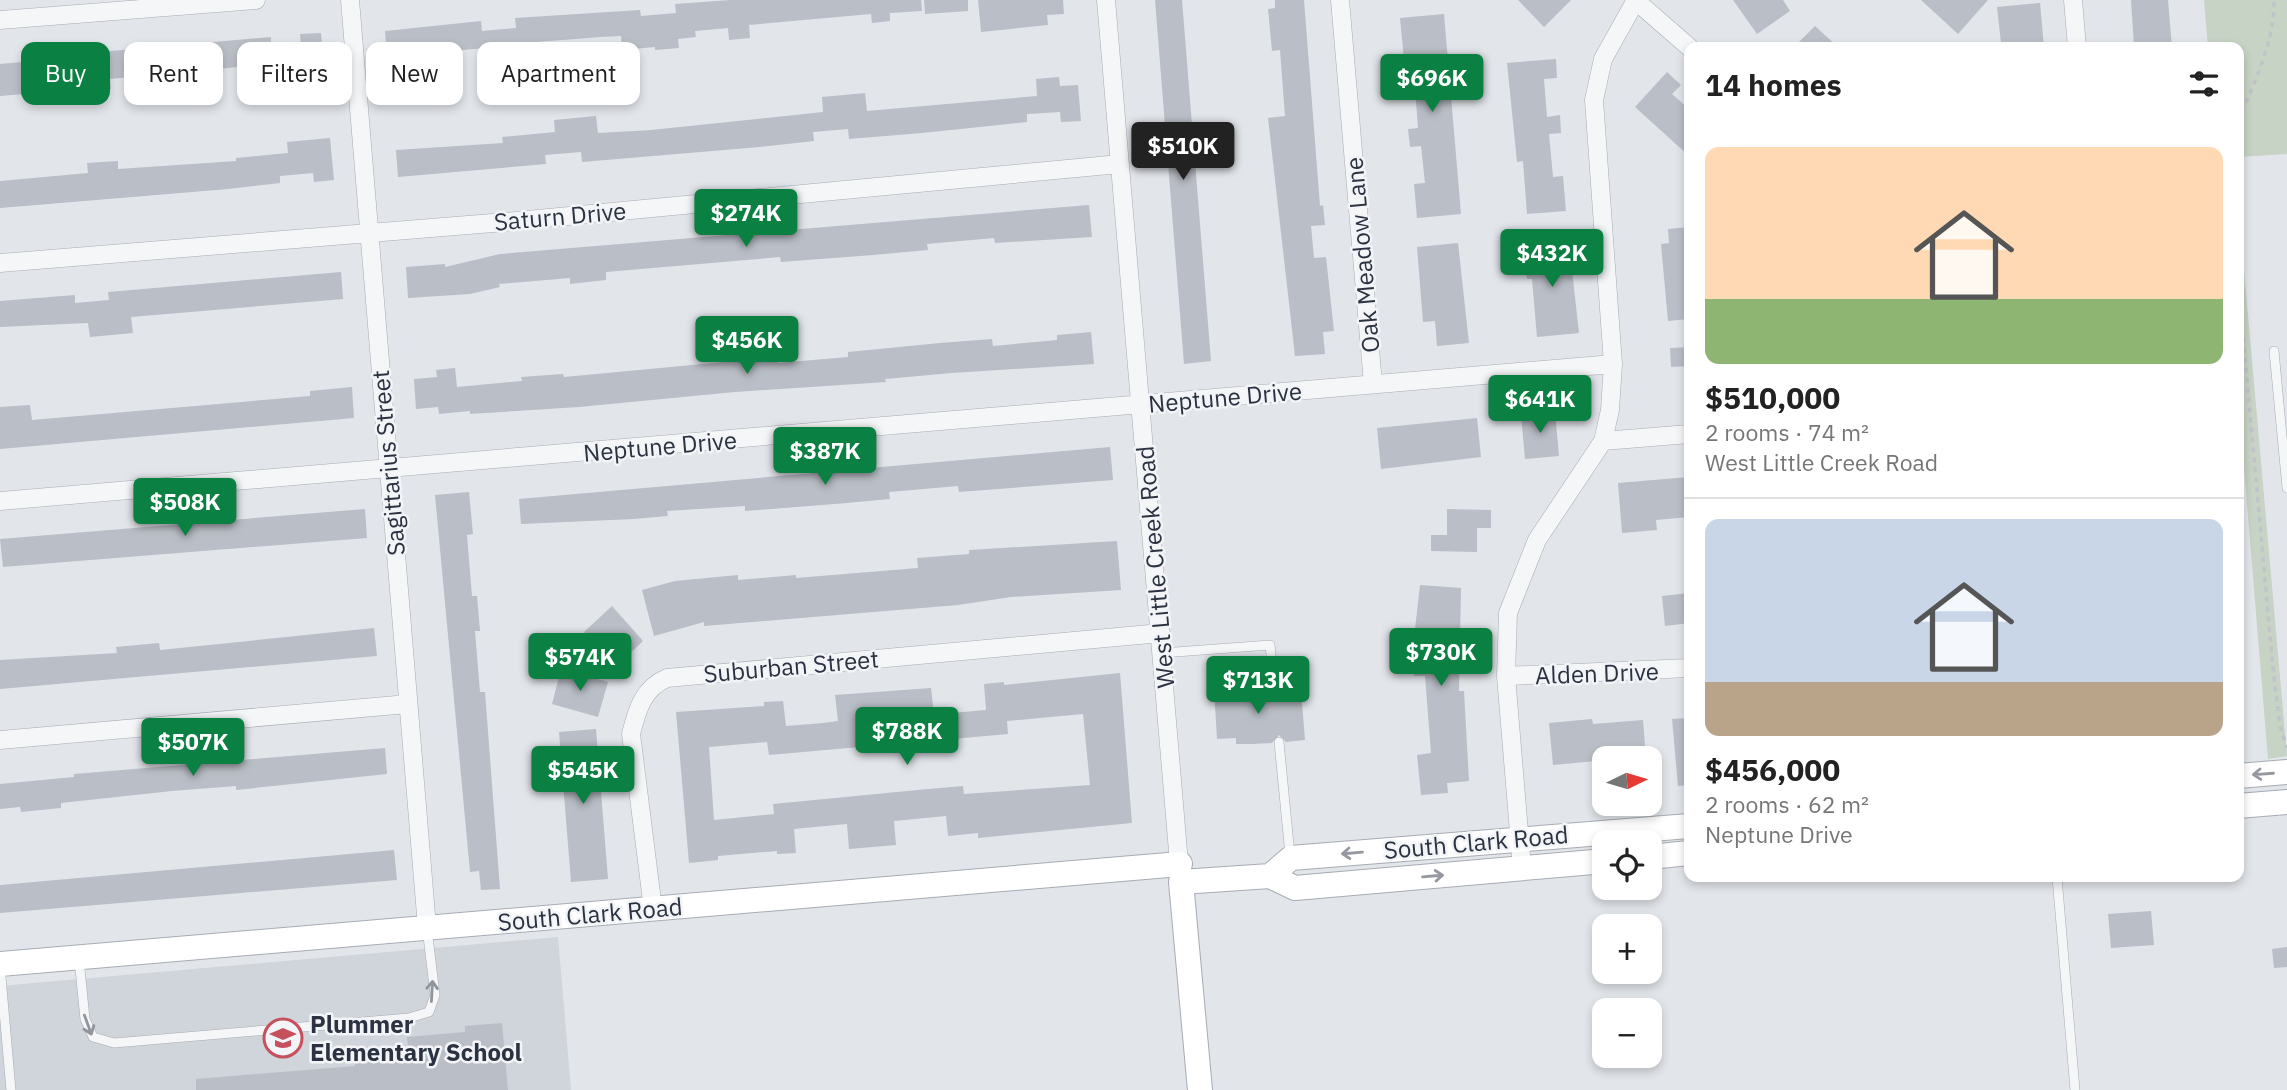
<!DOCTYPE html>
<meta charset="utf-8">
<style>
:root{--surface:#fff;--page:#f6f6f6;--text:#222;--muted:#767676;--line:#e0e0e0;--accent:#0b8043}
body{margin:0;font-family:"IBM Plex Sans",sans-serif;background:var(--page);color:var(--text);height:100vh;display:flex;flex-direction:column;font-size:26px;white-space:nowrap}
*{box-sizing:border-box;margin:0}
p{font-size:23px;color:var(--muted)}
.icon{flex:none;width:38px;height:38px;fill:none;stroke:currentColor;stroke-width:2;stroke-linecap:round;stroke-linejoin:round}
.map{position:relative;flex:1;overflow:hidden}
.drawer{position:absolute;left:1684px;top:42px;width:560px;height:840px;display:flex;flex-direction:column;background:var(--surface);border-radius:14px;box-shadow:0 4px 10px #0003}
.drawer>*{flex:none}
.hud{position:absolute;left:21px;top:42px;width:665px;height:63px;display:flex;gap:14px}
.needle{width:46px;rotate:85deg}
.tools{position:absolute;left:1592px;top:746px;display:grid;gap:14px}
.tools a{display:grid;place-items:center;width:70px;height:70px;border-radius:14px;background:var(--surface);box-shadow:0 4px 10px #0003;font-size:35px}
.price{position:absolute;translate:-50% -60px;padding:0 16px;border-radius:7px;background:var(--accent);color:#fff;font-size:23px;line-height:46px;filter:drop-shadow(0 2px 4px #0008)}
.price::after{content:'';position:absolute;left:50%;top:42px;width:21px;height:16px;margin-left:-10px;background:inherit;clip-path:polygon(0 0,100% 0,50% 100%)}
.price.current{background:#222;color:#fff}
ul{padding:0;list-style:none}
li{display:grid;align-content:center;gap:14px;height:371px;padding:0 21px}
li+li{border-top:2px solid var(--line)}
li span{display:grid;place-items:center;height:217px;border-radius:14px;color:#555}
li>.icon{margin-inline-start:auto}
span .icon{width:126px;height:126px;fill:#fffc;stroke-width:1}
li b{font-size:30px}
h2{display:flex;justify-content:space-between;align-items:center;height:84px;padding:0 21px;font-size:30px}
.chip{padding:0 24px;border-radius:14px;background:var(--surface);box-shadow:0 4px 10px #0003;font-size:24px;line-height:63px}
.chip.current{background:var(--accent);color:#fff}
.map>svg:first-child{display:block}
.built{fill:#d0d4db}
.green{fill:#c7d3c4}
.building{fill:#babec6;fill-rule:evenodd}
.lines{fill:none;stroke-linecap:round;stroke-linejoin:round}
.lane-casing{stroke:#a7acb4;stroke-width:10}
.street-casing{stroke:#a7acb4;stroke-width:19}
.secondary-casing{stroke:#a7acb4;stroke-width:26}
.path{stroke:#c0c3c8;stroke-width:3.5;stroke-dasharray:5 5;stroke-linecap:butt}
.lane{stroke:#f5f6f8;stroke-width:9}
.street{stroke:#f5f6f8;stroke-width:18}
.secondary{stroke:#fff;stroke-width:24}
.oneway{stroke:#9598a0}
.oneway2{stroke:#90949c}
.labels{text-anchor:middle;dominant-baseline:central;stroke-width:5;stroke-linejoin:round;paint-order:stroke}
.street-label{font-size:24px;fill:#2b3241;stroke:#f2f4f7}
.poi-label{font-size:24px;font-weight:bold;fill:#2b3241;stroke:#f2f4f7;text-anchor:start}
</style>
<div class="map">
<svg width="2287" height="1090" viewBox="0 0 2287 1090">
<rect width="100%" height="100%" fill="#e2e5ea"/>
<!-- built -->
<path class="built" d="M558 937 571 1090H0V986Z"/>
<!-- green -->
<path class="green" d="M2204 0H2287V154L2238 157V47H2208Z
M2238 202 2287 756 2268 759 2238 395Z"/>
<!-- building -->
<path class="building" d="M731 0H921L922 11 890 13V21L872 23 871 14 749 25 750 38 729 40 728 28 695 31 696 37 678 39 679 48 655 50V47L622 50 621 36 601 37 536 42 537 50 518 52 519 60 496 62 495 47 387 57 385 31 481 21 482 31 516 28 515 18 640 10 641 16 676 13 675 4Z
M924 0H968V11L925 14Z
M978 0H1063L1064 14 1047 15 1048 25 981 32Z
M1155 0H1182L1211 361 1184 364Z
M1275 0H1304L1320 206 1323 205 1325 225 1311 226 1314 258 1326 257 1334 331 1323 332 1325 354 1295 356 1268 118 1285 116 1280 50 1272 51 1268 9 1275 8Z
M1518 0H1571L1544 27Z
M1733 0H1783L1790 11 1757 34Z
M1921 0H1988L1958 34Z
M2131 0H2168L2172 47H2134Z
M2040 3 2044 47H2022L2021 42 2001 43 1997 7Z
M1444 14 1461 214 1417 218 1414 184 1425 183 1421 146 1410 147 1408 129 1418 128 1415 88 1403 89 1401 71 1405 70 1400 18Z
M1815 26 1838 47H1794Z
M321 33 324 68 281 72 280 63 217 69 110 79 111 89 86 91 85 80 57 83V91L0 96V64L65 58V55L271 37V47L301 45 300 34Z
M1556 59 1557 78 1544 79 1547 117 1560 115 1561 133 1549 134 1553 177 1563 176 1566 211 1527 214 1523 161 1517 162 1507 63Z
M1667 72 1681 85 1672 94 1689 109V156L1635 107Z
M1059 77 1060 86 1078 85 1081 121 1061 122 1060 112 1027 114V122L922 133 849 139 848 129 813 132 814 141 760 147 582 162 581 152 545 155 546 164 398 177 396 150 503 143 502 137 555 132 554 120 596 116 598 133 651 130 823 112 822 97 865 93 867 111 1037 96 1036 79Z
M330 138 334 180 314 182 313 173 280 176V183L228 189 0 208V181L88 173 87 163 118 161V169L236 161V158L288 153 287 142Z
M1089 205 1092 237 995 243 994 238 927 244 928 250 873 255 781 262 780 257 606 272V280L570 284V278L499 284 500 287 470 294 408 298 406 267 445 264V267L500 254Z
M1689 227V319L1668 321 1661 244 1669 243 1668 229Z
M1458 243 1469 343 1437 346 1435 321 1423 322 1417 247Z
M1569 243 1579 333 1537 337 1532 279H1527L1524 247Z
M341 272 343 299 131 317 133 333 90 337 88 323 0 327V301L75 295V303L109 300 108 292Z
M1091 332 1094 364 952 373 885 379 886 382 735 392 579 407 470 414V411L439 414 438 407 416 409 414 379 437 377 436 370 455 368 457 387 522 381 521 377 563 374 564 377 777 357 778 363 848 357V352L940 343 992 339 993 346 1057 340V335Z
M1689 347V366L1671 367 1670 348Z
M352 387 354 418 0 449V407L30 405 32 420 310 396V391Z
M1555 412 1559 456 1525 459 1521 415Z
M1477 418 1481 457 1381 469 1377 428Z
M1110 447 1113 480 959 492 958 486 889 492 890 499 847 503 745 511V506L667 511 668 516 634 519 521 524 519 499Z
M1689 477V517L1656 520 1657 530 1622 533 1618 483Z
M469 492 473 534 467 535 472 596H477L480 631H475L480 692H485L500 889 481 890 479 871 470 872 435 495Z
M365 509 367 538 3 567 0 539Z
M1447 509 1491 510V528H1477V552L1431 551V535H1447Z
M1117 541 1121 590 1011 597 958 605 704 626V622L654 636 642 590 675 581 738 575V580L796 575V578L918 568 917 558 969 554V550Z
M1420 585 1461 588 1459 691H1464L1469 781 1447 783 1448 793 1421 795 1417 755 1431 753 1425 676H1414V638Z
M1689 593V623L1665 626 1662 596Z
M612 606 643 641 616 667 584 632Z
M374 628 377 656 0 689V660L117 653 116 647 159 643 160 650Z
M561 669 608 682 598 717 552 704Z
M1120 673 1132 823 978 838V833L948 836 946 816 894 821 896 845 849 849 847 824 794 829 796 853 777 854V851L718 856V860L689 863 676 712 764 706V702L783 701 786 726 823 723 838 721 835 695 931 688 934 714 963 712 986 710 984 684 1004 682V685ZM1083 714 1090 785 964 794 963 786 928 789 773 804 774 814 714 820 709 747 767 742 769 755 860 747 858 729 916 724 917 742 952 739 1008 734 1007 721Z
M1250 686 1251 695 1268 694 1275 700 1282 693 1301 691 1305 740 1286 742 1279 735 1272 743 1252 744H1236V738L1217 739 1214 689Z
M1689 718V785L1678 786 1672 719Z
M1592 719 1593 724 1643 720 1646 758H1596V761L1553 765 1549 723Z
M596 729 608 879 571 882 559 732Z
M385 748 387 774 236 790V786L172 791 61 803V808L21 812 20 807 0 809V784L74 777V774Z
M394 850 397 880 0 913V885Z
M2151 911 2154 945 2111 948 2108 914Z
M2287 947V967L2274 968 2272 949Z
M502 1023 508 1090H196V1079L355 1066V1061L409 1057 407 1037 465 1032V1026Z"/>
<g class="lines">
<defs>
<path id="lane" d="M2274 351 2287 488
M1162 653 1270 645 1275 693
M1279 742 1290 855
M2057 877 2075 1090
M79 959 85 1019 93 1037 114 1043 409 1018 429 1012 435 995 427 928
M0 966 11 1090"/>
<path id="street" d="M350 0 427 927
M1106 0 1180 875
M1340 0 1373 384
M1635 0 1689 47
M2073 0 2077 47
M0 20 256 0
M0 263 505 222 1120 164
M1603 441 1689 434
M0 501 1613 364
M1506 676 1689 668
M0 740 408 704
M1522 868 1506 676 1508 613 1537 540 1603 441 1610 410 1613 364 1594 100 1603 59 1636 0
M653 909 631 734C637 710 643 688 667 678L1161 633"/>
<path id="secondary" d="M2238 776 2287 772
M2238 806 2287 802
M1650 857 1689 853
M1270 876 1291 858 1689 826
M0 964 1180 864
M1200 1090 1181 882 1270 876 1295 888 1605 861"/>
</defs>
<!-- lane casing -->
<use href="#lane" class="lane-casing"/>
<!-- street casing -->
<use href="#street" class="street-casing"/>
<!-- secondary casing -->
<use href="#secondary" class="secondary-casing"/>
<!-- path -->
<path class="path" d="M2238 121C2254 83 2275 41 2274 0
M2238 278 2273 669 2280 726 2287 748"/>
<!-- lane -->
<use href="#lane" class="lane"/>
<!-- street -->
<use href="#street" class="street"/>
<!-- secondary -->
<use href="#secondary" class="secondary"/>
</g>
<!-- one-way arrows -->
<defs><path id="oneway-shaft" d="M-6 0H5M1.5-3L5.5 0L1.5 3" fill="none" stroke-width="1.6" stroke-linecap="round" stroke-linejoin="round" transform="scale(1.75)"/></defs>
<g class="oneway">
<use href="#oneway-shaft" transform="translate(2263 774) rotate(176)"/>
<use href="#oneway-shaft" transform="translate(1352 853) rotate(175)"/>
<use href="#oneway-shaft" transform="translate(1433 876) rotate(-5)"/>
</g>
<g class="oneway2">
<use href="#oneway-shaft" transform="translate(432 991) rotate(-87)"/>
<use href="#oneway-shaft" transform="translate(88 1025) rotate(70)"/>
</g>
<!-- icons -->
<defs>
<symbol id="school-ring" viewBox="-11 -11 22 22"><circle r="9.5" fill="#f2f4f7" stroke="#c6505c" stroke-width="1.5"/><path d="M0-5L7-2L0 1L-7-2ZM-4 1L0 2.5L4 1V4Q0 6-4 4Z" fill="#c6505c"/></symbol>
</defs>
<g fill-rule="evenodd">
<use href="#school-ring" x="261" y="1016" width="44" height="44"/>
</g>
<g class="labels">
<!-- street labels -->
<g class="street-label">
<text transform="translate(560 216) rotate(-5)">Saturn Drive</text>
<text transform="translate(1362 255) rotate(-95)">Oak Meadow Lane</text>
<text transform="translate(1225 397) rotate(-5)">Neptune Drive</text>
<text transform="translate(660 446) rotate(-5)">Neptune Drive</text>
<text transform="translate(388 463) rotate(-95)">Sagittarius Street</text>
<text transform="translate(1155 567) rotate(-95)">West Little Creek Road</text>
<text transform="translate(791 666) rotate(-5)">Suburban Street</text>
<text transform="translate(1597 673) rotate(-2)">Alden Drive</text>
<text transform="translate(1476 842) rotate(-5)">South Clark Road</text>
<text transform="translate(590 914) rotate(-5)">South Clark Road</text>
</g>
<!-- poi labels -->
<g class="poi-label">
<text x="310" y="1024">Plummer<tspan x="310" dy="28">Elementary School</tspan></text>
</g>
</g>
</svg>
<div class="tools">
<a><svg class="needle" viewBox="-14 -14 28 28"><path d="M0-13l5 13h-10z" fill="#e53935"/><path d="M0 13l5-13h-10z" fill="#767676"/></svg></a>
<a><svg class="icon" aria-label="locate" viewBox="0 0 24 24"><circle cx="12" cy="12" r="6"/><path d="M12 2v4M12 18v4M2 12h4M18 12h4"/></svg></a>
<a>+</a>
<a>−</a>
</div>
<b class="price" style="left:1432px;top:114px">$696K</b>
<b class="price current" style="left:1183px;top:182px">$510K</b>
<b class="price" style="left:746px;top:249px">$274K</b>
<b class="price" style="left:1552px;top:289px">$432K</b>
<b class="price" style="left:747px;top:376px">$456K</b>
<b class="price" style="left:1540px;top:435px">$641K</b>
<b class="price" style="left:825px;top:487px">$387K</b>
<b class="price" style="left:185px;top:538px">$508K</b>
<b class="price" style="left:1441px;top:688px">$730K</b>
<b class="price" style="left:580px;top:693px">$574K</b>
<b class="price" style="left:1258px;top:716px">$713K</b>
<b class="price" style="left:907px;top:767px">$788K</b>
<b class="price" style="left:193px;top:778px">$507K</b>
<b class="price" style="left:583px;top:806px">$545K</b>
<div class="hud">
<a class="chip current">Buy</a>
<a class="chip">Rent</a>
<a class="chip">Filters</a>
<a class="chip">New</a>
<a class="chip">Apartment</a>
</div>
<section class="drawer">
<h2>14 homes<svg class="icon" aria-label="filters" viewBox="0 0 24 24"><path d="M4 7h16M4 17h16"/><circle cx="9" cy="7" r="2"/><circle cx="15" cy="17" r="2"/></svg></h2>
<ul>
<li><span style="background:linear-gradient(#ffd9b3 70%,#8fb573 0)"><svg class="icon" aria-label="home" viewBox="0 0 24 24"><path d="M3 11l9-7 9 7M6 9v11h12V9"/></svg></span><div><b>$510,000</b><p>2 rooms · 74 m²</p><p>West Little Creek Road</p></div></li>
<li><span style="background:linear-gradient(#c9d6e8 75%,#b9a48a 0)"><svg class="icon" aria-label="home" viewBox="0 0 24 24"><path d="M3 11l9-7 9 7M6 9v11h12V9"/></svg></span><div><b>$456,000</b><p>2 rooms · 62 m²</p><p>Neptune Drive</p></div></li>
</ul>
</section>
</div>
